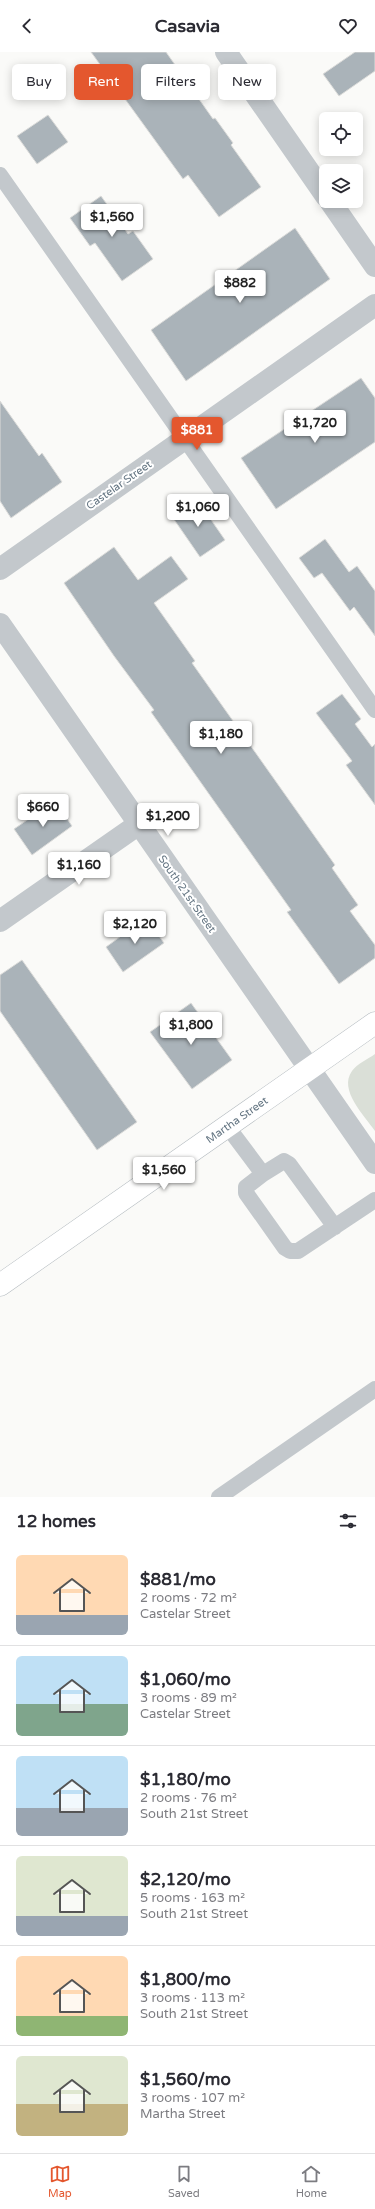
<!DOCTYPE html>
<meta charset="utf-8">
<style>
:root{--surface:#fff;--page:#f7f7f7;--text:#2b2b33;--muted:#7c7c81;--line:#e1e1e2;--accent:#e4572e}
body{margin:0;font-family:"Varela Round",sans-serif;background:var(--page);color:var(--text);height:100vh;display:flex;flex-direction:column;font-size:15px;white-space:nowrap}
*{box-sizing:border-box;margin:0}
p{font-size:13px;color:var(--muted)}
.icon{flex:none;width:22px;height:22px;fill:none;stroke:currentColor;stroke-width:2;stroke-linecap:round;stroke-linejoin:round}
.map{position:relative;height:1445px;overflow:hidden}
.side{display:flex;flex-direction:column;background:var(--surface);flex:1}
.side>*{flex:none}
.guide{position:absolute;left:12px;top:12px;width:351px;height:36px;display:flex;gap:8px}
.controls{position:absolute;left:319px;top:60px;display:grid;gap:8px}
.controls a{display:grid;place-items:center;width:44px;height:44px;border-radius:6px;background:var(--surface);box-shadow:0 2px 10px #0003;font-size:20px}
.price{position:absolute;translate:-50% -34px;padding:0 9px;border-radius:4px;background:#fff;color:#222;font-size:13px;line-height:26px;filter:drop-shadow(0 1px 2px #0008)}
.price::after{content:'';position:absolute;left:50%;top:24px;width:12px;height:9px;margin-left:-6px;background:inherit;clip-path:polygon(0 0,100% 0,50% 100%)}
.price.selected{background:var(--accent);color:#fff}
ul{padding:0;list-style:none}
li{display:flex;align-items:center;gap:12px;height:100px;padding:0 16px}
li+li{border-top:1px solid var(--line)}
li span{display:grid;place-items:center;flex:none;width:112px;height:80px;border-radius:6px;color:#555}
li>.icon{margin-inline-start:auto}
span .icon{width:48px;height:48px;fill:#fffc;stroke-width:1}
li b{font-size:17px}
h2{display:flex;justify-content:space-between;align-items:center;height:48px;padding:0 16px;font-size:17px}
.tag{padding:0 14px;border-radius:6px;background:var(--surface);box-shadow:0 2px 10px #0003;font-size:14px;line-height:36px}
.tag.selected{background:var(--accent);color:#fff}
header{display:flex;justify-content:space-between;align-items:center;height:52px;padding:0 16px;background:var(--surface);font-size:18px;font-weight:700}
.dock{display:flex;justify-content:space-around;align-items:center;height:56px;border-top:1px solid var(--line);background:var(--surface);font-size:11px;color:var(--muted)}
.dock a{display:grid;justify-items:center;gap:2px}
.dock .selected{color:var(--accent)}
.map>svg:first-child{display:block}
.green{fill:#dadfd7}
.building{fill:#aab3b9;stroke:#dcdcda}
.lines{fill:none;stroke-linecap:round;stroke-linejoin:round}
.secondary-casing{stroke:#b3babf;stroke-width:23}
.lane{stroke:#c3c8cc;stroke-width:16}
.street{stroke:#c3c8cc;stroke-width:22}
.secondary{stroke:#fff;stroke-width:22}
.labels{text-anchor:middle;dominant-baseline:central;stroke-width:4;stroke-linejoin:round;paint-order:stroke}
.street-label{font-size:11px;fill:#657683;stroke:#fff}
</style>
<header><svg class="icon" aria-label="back" viewBox="0 0 24 24"><path d="M15 5l-7 7 7 7"/></svg>Casavia<svg class="icon" aria-label="heart" viewBox="0 0 24 24"><path d="M12 20l-8-8c-3-5 5-10 8-4 3-6 11-1 8 4z"/></svg></header>
<div class="map">
<svg width="375" height="1445" viewBox="0 0 375 1445">
<rect width="100%" height="100%" fill="#fafaf8"/>
<!-- green -->
<path class="green" d="M375 1002V1079C365 1064 338 1038 352 1019 357 1012 368 1007 375 1002Z"/>
<!-- building -->
<path class="building" d="M91 0H166L213 67 215 66 233 91 231 93 261 135 219 165 188 123 183 127Z
M355 0H375V19L339 44 323 22Z
M48 63 68 90 37 112 17 84Z
M101 144 128 182 133 179 153 207 122 229 95 191 90 194 70 166Z
M295 176 330 227 186 329 151 278Z
M361 326 375 346V390L276 457 241 406Z
M0 349 39 404 42 401 62 430 11 466 0 449Z
M196 446 225 488 200 505 171 463Z
M325 487 349 520 357 514 375 539V584L354 555 350 559 322 521 314 526 299 506Z
M114 495 138 528 171 504 188 527 154 551 195 609 192 611 335 813 332 816 358 853 350 859 375 893V906L339 932 287 860 291 858 151 660 154 658 114 604 64 531Z
M342 642 361 667 355 672 372 695 375 692V753L346 713 352 709 316 661Z
M55 749 72 774 32 803 14 777Z
M146 866 164 891 123 920 106 895Z
M22 908 137 1070 97 1098 0 959V923Z
M191 951 232 1008 192 1037 150 980Z"/>
<g class="lines">
<defs>
<path id="secondary" d="M0 1233 375 971"/>
</defs>
<!-- secondary casing -->
<use href="#secondary" class="secondary-casing"/>
<!-- lane -->
<path class="lane" d="M0 123 375 658
M227 1074 263 1122 246 1135V1141L285 1196 290 1199H298L375 1148
M263 1122 284 1109 289 1112 335 1175
M219 1445 375 1337"/>
<!-- street -->
<path class="street" d="M226 0 326 144
M330 149 375 214
M0 517 375 253
M0 572 375 1111
M0 869 139 772"/>
<!-- secondary -->
<use href="#secondary" class="secondary"/>
</g>
<g class="labels">
<!-- street labels -->
<g class="street-label">
<text transform="translate(119 433) rotate(-35)">Castelar Street</text>
<text transform="translate(187 842) rotate(55)">South 21st Street</text>
<text transform="translate(237 1068) rotate(-35)">Martha Street</text>
</g>
</g>
</svg>
<div class="controls">
<a><svg class="icon" aria-label="locate" viewBox="0 0 24 24"><circle cx="12" cy="12" r="6"/><path d="M12 2v4M12 18v4M2 12h4M18 12h4"/></svg></a>
<a><svg class="icon" aria-label="layers" viewBox="0 0 24 24"><path d="M12 4l9 5-9 5-9-5zM3 14l9 5 9-5"/></svg></a>
</div>
<b class="price" style="left:112px;top:186px">$1,560</b>
<b class="price" style="left:240px;top:252px">$882</b>
<b class="price" style="left:315px;top:392px">$1,720</b>
<b class="price selected" style="left:197px;top:399px">$881</b>
<b class="price" style="left:198px;top:476px">$1,060</b>
<b class="price" style="left:221px;top:703px">$1,180</b>
<b class="price" style="left:43px;top:776px">$660</b>
<b class="price" style="left:168px;top:785px">$1,200</b>
<b class="price" style="left:79px;top:834px">$1,160</b>
<b class="price" style="left:135px;top:893px">$2,120</b>
<b class="price" style="left:191px;top:994px">$1,800</b>
<b class="price" style="left:164px;top:1139px">$1,560</b>
<div class="guide">
<a class="tag">Buy</a>
<a class="tag selected">Rent</a>
<a class="tag">Filters</a>
<a class="tag">New</a>
</div>
</div>
<section class="side">
<h2>12 homes<svg class="icon" aria-label="filters" viewBox="0 0 24 24"><path d="M4 7h16M4 17h16"/><circle cx="9" cy="7" r="2"/><circle cx="15" cy="17" r="2"/></svg></h2>
<ul>
<li><span style="background:linear-gradient(#ffd9b3 75%,#9aa5b1 0)"><svg class="icon" aria-label="home" viewBox="0 0 24 24"><path d="M3 11l9-7 9 7M6 9v11h12V9"/></svg></span><div><b>$881/mo</b><p>2 rooms · 72 m²</p><p>Castelar Street</p></div></li>
<li><span style="background:linear-gradient(#bfe0f5 60%,#7fa58c 0)"><svg class="icon" aria-label="home" viewBox="0 0 24 24"><path d="M3 11l9-7 9 7M6 9v11h12V9"/></svg></span><div><b>$1,060/mo</b><p>3 rooms · 89 m²</p><p>Castelar Street</p></div></li>
<li><span style="background:linear-gradient(#bfe0f5 65%,#9aa5b1 0)"><svg class="icon" aria-label="home" viewBox="0 0 24 24"><path d="M3 11l9-7 9 7M6 9v11h12V9"/></svg></span><div><b>$1,180/mo</b><p>2 rooms · 76 m²</p><p>South 21st Street</p></div></li>
<li><span style="background:linear-gradient(#dfe7d0 75%,#9aa5b1 0)"><svg class="icon" aria-label="home" viewBox="0 0 24 24"><path d="M3 11l9-7 9 7M6 9v11h12V9"/></svg></span><div><b>$2,120/mo</b><p>5 rooms · 163 m²</p><p>South 21st Street</p></div></li>
<li><span style="background:linear-gradient(#ffd9b3 75%,#8fb573 0)"><svg class="icon" aria-label="home" viewBox="0 0 24 24"><path d="M3 11l9-7 9 7M6 9v11h12V9"/></svg></span><div><b>$1,800/mo</b><p>3 rooms · 113 m²</p><p>South 21st Street</p></div></li>
<li><span style="background:linear-gradient(#dfe7d0 60%,#c2b280 0)"><svg class="icon" aria-label="home" viewBox="0 0 24 24"><path d="M3 11l9-7 9 7M6 9v11h12V9"/></svg></span><div><b>$1,560/mo</b><p>3 rooms · 107 m²</p><p>Martha Street</p></div></li>
</ul>
</section>
<nav class="dock">
<a class="selected"><svg class="icon" aria-label="map" viewBox="0 0 24 24"><path d="M3 6l6-2 6 2 6-2v14l-6 2-6-2-6 2zM9 4v14M15 6v14"/></svg>Map</a>
<a><svg class="icon" aria-label="saved" viewBox="0 0 24 24"><path d="M7 4h10v16l-5-4-5 4z"/></svg>Saved</a>
<a><svg class="icon" aria-label="home" viewBox="0 0 24 24"><path d="M3 11l9-7 9 7M6 9v11h12V9"/></svg>Home</a>
</nav>
